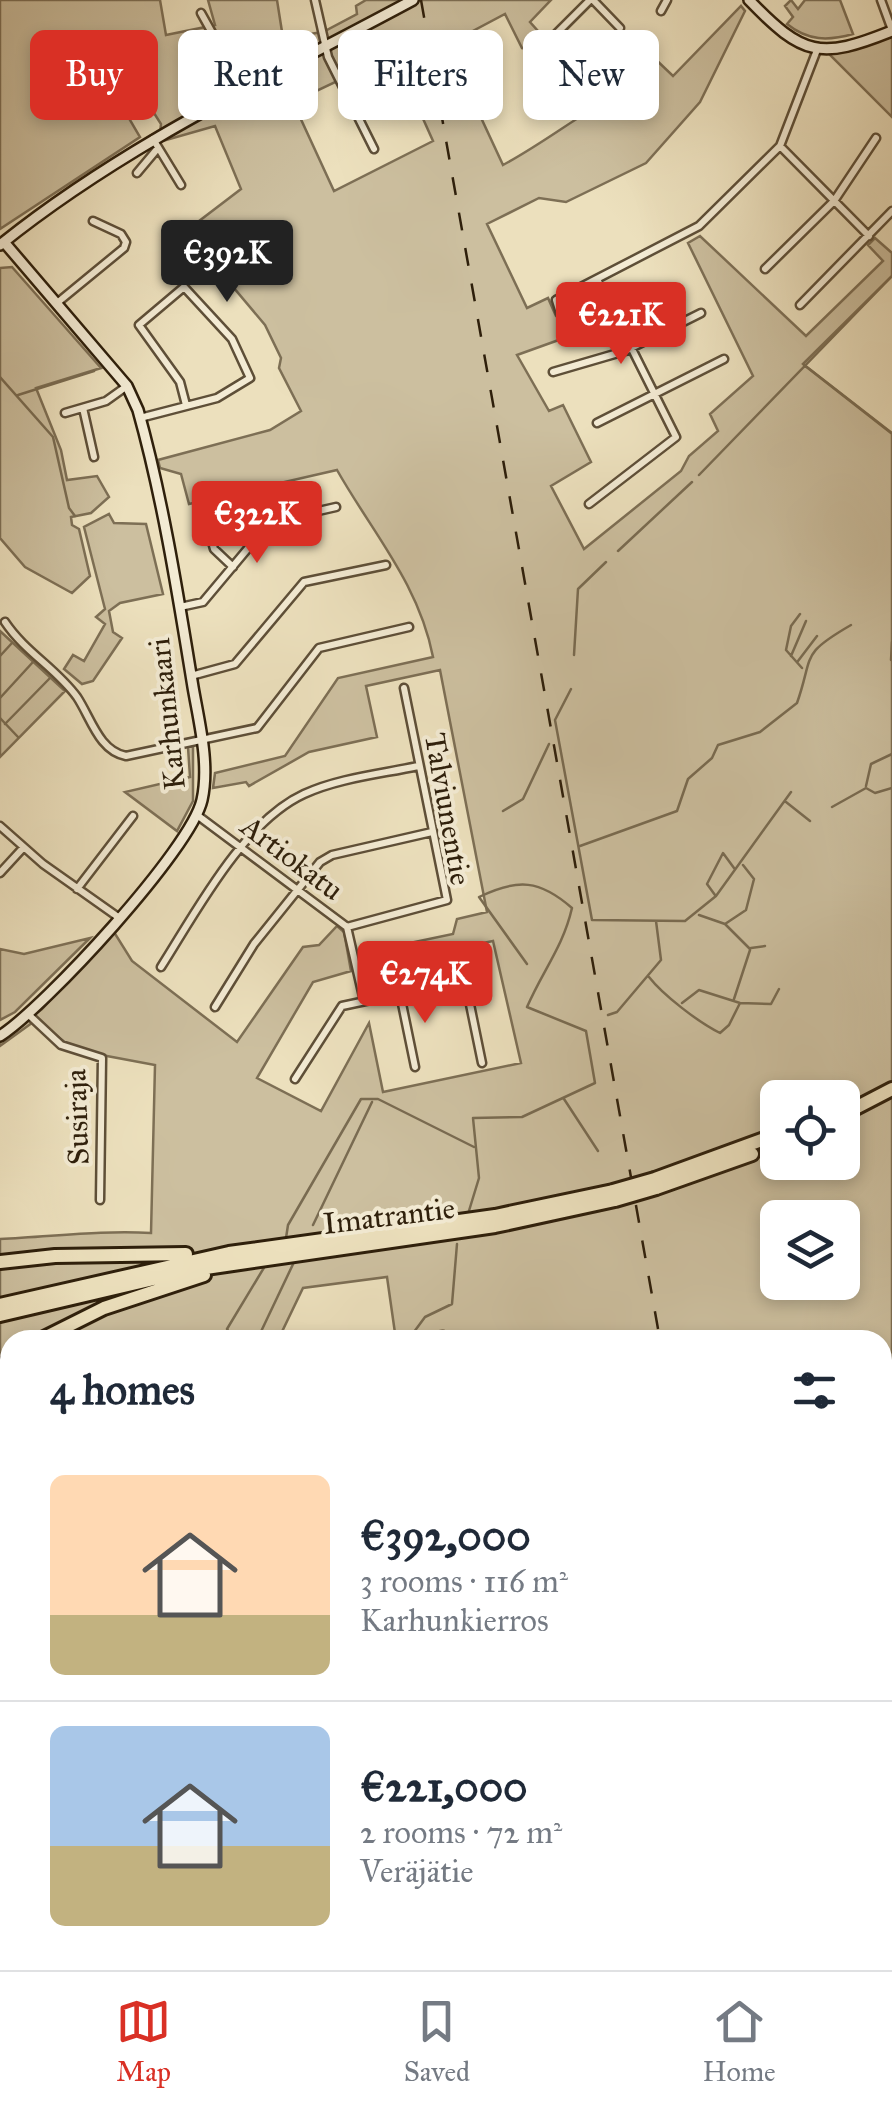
<!DOCTYPE html>
<meta charset="utf-8">
<style>
:root{--surface:#fff;--page:#f6f6f7;--text:#1f2937;--muted:#747a83;--line:#e0e1e3;--accent:#d93025}
body{margin:0;font-family:"IM FELL Great Primer",serif;background:var(--page);color:var(--text);height:100vh;display:flex;flex-direction:column;font-size:38px;white-space:nowrap}
*{box-sizing:border-box;margin:0}
p{font-size:32px;color:var(--muted)}
.icon{flex:none;width:55px;height:55px;fill:none;stroke:currentColor;stroke-width:2;stroke-linecap:round;stroke-linejoin:round}
.map{position:relative;flex:1;overflow:hidden}
.panel{position:absolute;left:0px;top:1330px;width:892px;height:640px;display:flex;flex-direction:column;background:var(--surface);border-radius:30px 30px 0 0;box-shadow:0 5px 15px #0003}
.panel>*{flex:none}
.top-card{position:absolute;left:30px;top:30px;width:832px;height:90px;display:flex;gap:20px}
.controls{position:absolute;left:760px;top:1080px;display:grid;gap:20px}
.controls a{display:grid;place-items:center;width:100px;height:100px;border-radius:15px;background:var(--surface);box-shadow:0 5px 15px #0003;font-size:50px}
.price{position:absolute;translate:-50% -85px;padding:0 22px;border-radius:10px;background:var(--accent);color:#fff;font-size:32px;line-height:65px;filter:drop-shadow(0 2px 5px #0008)}
.price::after{content:'';position:absolute;left:50%;top:60px;width:30px;height:22px;margin-left:-15px;background:inherit;clip-path:polygon(0 0,100% 0,50% 100%)}
.price.selected{background:#222;color:#fff}
ul{padding:0;list-style:none}
li{display:flex;align-items:center;gap:30px;height:250px;padding:0 50px}
li+li{border-top:2px solid var(--line)}
li span{display:grid;place-items:center;flex:none;width:280px;height:200px;border-radius:15px;color:#555}
li>.icon{margin-inline-start:auto}
span .icon{width:120px;height:120px;fill:#fffc;stroke-width:1}
li b{font-size:42px}
h2{display:flex;justify-content:space-between;align-items:center;height:120px;padding:0 50px;font-size:42px}
.pill{padding:0 35px;border-radius:15px;background:var(--surface);box-shadow:0 5px 15px #0003;font-size:35px;line-height:90px}
.pill.selected{background:var(--accent);color:#fff}
.dock{display:flex;justify-content:space-around;align-items:center;height:140px;border-top:2px solid var(--line);background:var(--surface);font-size:28px;color:var(--muted)}
.dock a{display:grid;justify-items:center;gap:5px}
.dock .selected{color:var(--accent)}
.map>svg:first-child{display:block}
.green{fill:#ccbf9f;stroke:#7d6f55;stroke-width:2.5;fill-rule:evenodd}
.lines{fill:none;stroke-linecap:round;stroke-linejoin:round}
.stream{stroke:#796b51;stroke-width:2.5}
.street-casing{stroke:#5e4f38;stroke-width:11}
.secondary-casing{stroke:#2e1f0b;stroke-width:14}
.highway-casing{stroke:#2e1f0b;stroke-width:18}
.street{stroke:#f3ebd4;stroke-width:6}
.secondary{stroke:#f3ebd4;stroke-width:9}
.highway{stroke:#ece0bd;stroke-width:12}
.rail{stroke:#2e1f0b;stroke-width:2.5;stroke-dasharray:18 18;stroke-linecap:butt}
.highway-bridge-casing{stroke:#2e1f0b;stroke-width:18;stroke-linecap:butt}
.highway-bridge{stroke:#ece0bd;stroke-width:12}
.labels{text-anchor:middle;dominant-baseline:central;stroke-width:8;stroke-linejoin:round;paint-order:stroke}
.street-label{font-size:30px;fill:#2e1f0b;stroke:#f3ebd4}
</style>
<div class="map">
<svg width="892" height="1970" viewBox="0 0 892 1970">
<rect width="100%" height="100%" fill="#ece0bd"/>
<filter id="stains"><feTurbulence type="fractalNoise" baseFrequency=".002" numOctaves="4"/><feColorMatrix values="0 0 0 0 .2 0 0 0 0 .09 0 0 0 0 .02 0 0 0 .5 -.17"/></filter>
<radialGradient id="worn" r=".72"><stop offset=".6" stop-color="#630" stop-opacity="0"/><stop offset="1" stop-color="#630" stop-opacity=".3"/></radialGradient>
<!-- green -->
<path class="green" d="M0 0H160L166 35 215 25 208 0H277L283 38 323 32 357 14 356 6 366 0H551L530 22 546 40 536 50 522 48 505 14 454 41 483 104 477 109 503 165C544 143 577 116 618 94L601 55 628 33 673 76 741 6 745 11 700 102 646 163 566 202 539 198 487 224 527 308 548 298 556 316C576 323 580 307 593 298L606 323 517 355 549 411 563 405 591 462 551 486 584 549 681 471 689 456 718 431 710 414 753 376 688 243 700 236 806 336 883 261 868 245 875 238 892 253V276L803 364 892 433V1452L883 1462 882 1340H396L387 1277 303 1288 278 1340H10V1724L0 1789V1239C51 1237 100 1230 151 1233L155 1065 75 1050 36 1020 0 1046V1042L42 1009 114 932 132 961 237 1042 303 947 319 945 337 926 344 932 351 971 313 982 257 1078 321 1111 369 1023 383 1092 521 1063 493 941 365 967 362 953 453 934 457 919 487 912 440 670 366 686 377 737 309 752 249 786 246 782 213 788 215 773 285 756 338 678 433 657C419 584 372 532 337 470L189 504 181 474 160 468 158 460 270 430 301 411 279 368 281 358 265 325 186 231 241 189 215 126 159 142 161 124 147 102 127 115 140 137 0 229ZM394 54 433 141 334 191 293 102ZM778 1098H842V1162H778ZM778 1218H842V1282H778Z
M791 0 798 9 805 0H840L853 34C828 41 808 41 787 24L793 17 785 6Z
M892 36V117L828 53Z
M12 267 101 368 36 388 61 450 67 480 97 476 109 497 91 513 71 517 72 525 79 529 90 576 72 593 25 567 0 538V268Z
M109 514 114 523 146 524 163 594 120 603 109 611 113 632 122 638 93 681 82 684 64 669 73 655 84 661 105 624 96 617 105 609 84 527Z
M0 631 65 691 0 757Z
M193 746V801L177 831 125 792 190 777 188 747Z
M90 938 15 1012 0 1020V949L24 954Z
M883 1694 892 1696V1913L882 1906Z
M10 1776V1960H779L781 1970H0V1841Z"/>
<g class="lines">
<!-- stream -->
<path class="stream" d="M804 365 891 433
M0 377 53 437 69 508 75 516
M18 395 94 371
M699 475 892 276
M618 551 692 482
M800 614 791 626 786 650 802 668
M574 655 578 589 606 562
M0 656 12 643
M791 656 806 621
M891 660 892 642
M798 661 817 636
M571 689 555 720 592 920 685 921 716 896 791 792
M0 698 33 662
M0 718 18 737
M5 724 50 678
M866 786 871 764 892 754
M786 802 810 821
M832 807 866 788 875 793 892 788
M503 811 523 799 549 744
M580 846 677 811 688 779 712 758 718 745 760 732 797 703C814 655 799 655 851 625
M715 895 707 884 723 853 734 868
M699 915 725 924 750 949
M725 924 746 910 754 879 743 865
M751 948 765 946
M649 977C663 995 698 1022 720 1033L729 1025 740 1003
M734 999 750 950
M682 1003 699 990 740 1003 771 1004 779 989
M608 1015 617 1012 661 960 656 921
M564 1099 598 1151
M468 1214 479 1178 473 1118 522 1117 595 1083 586 1031 527 1007C543 970 563 947 572 908 540 880 518 878 479 897L527 964
M313 1225 372 1102
M286 1238 288 1225 361 1099H378L474 1147
M152 1334 160 1340
M411 1336 425 1317 452 1304 457 1244
M451 1338 465 1340
M234 1340 227 1329 265 1266
M257 1340 295 1260
M882 1444 892 1435
M0 1543 9 1548
M882 1694 892 1696
M882 1712 892 1719
M882 1745 892 1752
M882 1778 892 1779
M882 1782 892 1806
M1 1834 10 1836
M0 1864 10 1886
M10 1892V1907
M0 1950 10 1935
M252 1960 254 1970
M273 1960 276 1970
M285 1960 297 1970
M324 1960 336 1970
M367 1960 380 1970
M411 1960 423 1970
M453 1960 466 1970
M519 1960 530 1970
M77 1970 86 1960
M182 1970 183 1960
M218 1970 232 1960
M478 1970 480 1960"/>
<defs>
<path id="street" d="M315 0 328 57 374 149
M593 0 620 28
M881 0 892 30
M661 11 667 0
M201 13 244 90
M531 59 590 0
M153 139 181 185
M780 146 869 236
M137 173 158 148
M765 269 834 201 876 138
M585 288 578 310 560 313 556 300 699 226 780 146 817 50
M57 303 124 248 126 242 121 234 93 221
M800 305 892 211
M553 372 625 351 701 313
M83 408 94 457
M65 413 106 401 127 386
M140 418 217 398 250 378 232 339 184 287 139 325 180 382 186 405
M597 423 724 359
M589 504 676 437 598 281
M209 531 214 549 233 567
M180 607 203 602 270 522 336 507
M5 622C25 652 57 669 77 697 91 718 99 751 126 756L257 728 319 648 409 627
M191 676 235 664 304 582 386 565
M197 815 347 927 364 1001
M0 826 43 864 118 917
M0 873 23 848
M77 889 133 816
M347 927 447 900 404 688
M459 954 465 980
M161 967C196 912 243 822 304 794 339 778 381 774 418 766
M400 994 415 1067
M215 1007 254 944 320 862 332 855 432 832
M29 1015 61 1045 102 1058 100 1200
M295 1079 342 1006 465 980 482 1063
M407 1340 443 1335
M0 1535 10 1534"/>
<path id="secondary" d="M749 0C803 56 820 60 892 31
M0 245C125 144 272 76 413 0
M0 1036C45 1007 191 849 202 800 210 764 199 722 193 687 178 595 163 499 138 410L127 386 4 242
M0 1461 10 1526
M0 1820 10 1755"/>
<path id="highway" d="M842 1115 892 1089
M655 1179 778 1134
M656 1188 752 1154
M0 1262 55 1256 186 1254
M0 1305 229 1253 495 1216 613 1191
M0 1315 192 1270 495 1226 615 1200
M40 1340 104 1308 204 1275
M0 1368 10 1360"/>
</defs>
<!-- street casing -->
<use href="#street" class="street-casing"/>
<!-- secondary casing -->
<use href="#secondary" class="secondary-casing"/>
<!-- highway casing -->
<use href="#highway" class="highway-casing"/>
<!-- street -->
<use href="#street" class="street"/>
<!-- secondary -->
<use href="#secondary" class="secondary"/>
<!-- highway -->
<use href="#highway" class="highway"/>
<!-- rail -->
<path class="rail" d="M421 0 660 1340
M771 1960 772 1970"/>
<defs>
<path id="highway-bridge" d="M613 1191 655 1179
M615 1200 656 1188"/>
</defs>
<!-- highway-bridge casing -->
<use href="#highway-bridge" class="highway-bridge-casing"/>
<!-- highway-bridge -->
<use href="#highway-bridge" class="highway-bridge"/>
</g>
<g class="labels">
<!-- street labels -->
<g class="street-label">
<text transform="translate(167 714) rotate(-96)">Karhunkaari</text>
<text transform="translate(448 809) rotate(80)">Talviunentie</text>
<text transform="translate(292 858) rotate(37)">Artiokatu</text>
<text transform="translate(77 1117) rotate(-92)">Susiraja</text>
<text transform="translate(389 1216) rotate(-7)">Imatrantie</text>
</g>
</g>
<rect width="100%" height="100%" filter="url(#stains)"/>
<rect width="100%" height="100%" fill="url(#worn)"/>
</svg>
<div class="controls">
<a><svg class="icon" aria-label="locate" viewBox="0 0 24 24"><circle cx="12" cy="12" r="6"/><path d="M12 2v4M12 18v4M2 12h4M18 12h4"/></svg></a>
<a><svg class="icon" aria-label="layers" viewBox="0 0 24 24"><path d="M12 4l9 5-9 5-9-5zM3 14l9 5 9-5"/></svg></a>
</div>
<b class="price selected" style="left:227px;top:305px">€392K</b>
<b class="price" style="left:621px;top:367px">€221K</b>
<b class="price" style="left:257px;top:566px">€322K</b>
<b class="price" style="left:425px;top:1026px">€274K</b>
<div class="top-card">
<a class="pill selected">Buy</a>
<a class="pill">Rent</a>
<a class="pill">Filters</a>
<a class="pill">New</a>
</div>
<section class="panel">
<h2>4 homes<svg class="icon" aria-label="filters" viewBox="0 0 24 24"><path d="M4 7h16M4 17h16"/><circle cx="9" cy="7" r="2"/><circle cx="15" cy="17" r="2"/></svg></h2>
<ul>
<li><span style="background:linear-gradient(#ffd9b3 70%,#c2b280 0)"><svg class="icon" aria-label="home" viewBox="0 0 24 24"><path d="M3 11l9-7 9 7M6 9v11h12V9"/></svg></span><div><b>€392,000</b><p>3 rooms · 116 m²</p><p>Karhunkierros</p></div></li>
<li><span style="background:linear-gradient(#a9c7e8 60%,#c2b280 0)"><svg class="icon" aria-label="home" viewBox="0 0 24 24"><path d="M3 11l9-7 9 7M6 9v11h12V9"/></svg></span><div><b>€221,000</b><p>2 rooms · 72 m²</p><p>Veräjätie</p></div></li>
</ul>
</section>
</div>
<nav class="dock">
<a class="selected"><svg class="icon" aria-label="map" viewBox="0 0 24 24"><path d="M3 6l6-2 6 2 6-2v14l-6 2-6-2-6 2zM9 4v14M15 6v14"/></svg>Map</a>
<a><svg class="icon" aria-label="saved" viewBox="0 0 24 24"><path d="M7 4h10v16l-5-4-5 4z"/></svg>Saved</a>
<a><svg class="icon" aria-label="home" viewBox="0 0 24 24"><path d="M3 11l9-7 9 7M6 9v11h12V9"/></svg>Home</a>
</nav>
